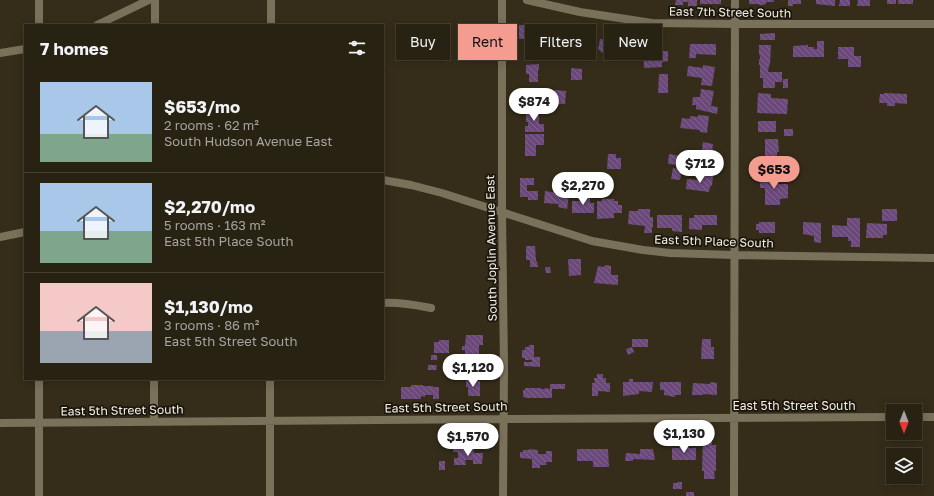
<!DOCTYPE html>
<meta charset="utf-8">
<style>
:root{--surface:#282213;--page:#302a1c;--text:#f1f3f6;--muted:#a5a4a0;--line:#443f33;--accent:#f59c91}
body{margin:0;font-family:"Golos Text",sans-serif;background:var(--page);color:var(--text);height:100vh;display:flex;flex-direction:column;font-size:15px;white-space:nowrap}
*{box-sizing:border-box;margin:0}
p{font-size:13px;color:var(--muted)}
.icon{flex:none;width:22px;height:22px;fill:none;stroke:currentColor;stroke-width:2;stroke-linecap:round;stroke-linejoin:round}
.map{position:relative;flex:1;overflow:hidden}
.side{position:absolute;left:24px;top:24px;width:360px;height:356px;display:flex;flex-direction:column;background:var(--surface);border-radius:0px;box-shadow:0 2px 10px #0003,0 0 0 1px var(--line)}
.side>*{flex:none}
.top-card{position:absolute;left:396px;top:24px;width:380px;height:36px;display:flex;gap:8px}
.needle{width:26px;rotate:180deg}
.controls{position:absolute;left:886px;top:404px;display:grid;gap:8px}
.controls a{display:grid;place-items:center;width:36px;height:36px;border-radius:0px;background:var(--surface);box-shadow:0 2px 10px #0003,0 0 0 1px var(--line);font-size:20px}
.price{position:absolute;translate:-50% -34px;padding:0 9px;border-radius:14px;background:#fff;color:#222;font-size:13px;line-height:26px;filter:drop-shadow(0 1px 2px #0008)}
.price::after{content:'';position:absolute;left:50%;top:24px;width:12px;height:9px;margin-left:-6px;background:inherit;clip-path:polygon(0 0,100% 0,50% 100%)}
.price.current{background:var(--accent);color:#111}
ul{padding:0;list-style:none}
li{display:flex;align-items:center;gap:12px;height:100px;padding:0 16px}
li+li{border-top:1px solid var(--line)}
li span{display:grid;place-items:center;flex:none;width:112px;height:80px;border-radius:0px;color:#555}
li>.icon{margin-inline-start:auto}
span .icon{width:48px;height:48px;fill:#fffc;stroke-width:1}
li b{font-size:17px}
h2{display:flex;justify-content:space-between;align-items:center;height:48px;padding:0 16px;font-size:17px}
.tag{padding:0 14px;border-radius:0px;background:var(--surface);box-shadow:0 2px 10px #0003,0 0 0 1px var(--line);font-size:14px;line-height:36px}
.tag.current{background:var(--accent);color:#111}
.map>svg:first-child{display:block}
.building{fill:url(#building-back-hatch)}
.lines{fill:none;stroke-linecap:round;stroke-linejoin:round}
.street{stroke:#7a715b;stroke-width:8}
.labels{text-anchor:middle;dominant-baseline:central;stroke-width:3.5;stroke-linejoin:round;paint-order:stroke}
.street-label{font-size:12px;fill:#f5f0e3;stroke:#1a160d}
</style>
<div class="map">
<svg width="934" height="496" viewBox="0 0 934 496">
<defs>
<pattern id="building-back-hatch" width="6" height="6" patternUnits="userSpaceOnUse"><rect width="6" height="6" fill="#6b497b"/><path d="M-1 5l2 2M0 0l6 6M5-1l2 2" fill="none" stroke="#81648e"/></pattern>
</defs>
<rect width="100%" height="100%" fill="#352d19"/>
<!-- building -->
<path class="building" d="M676 0H697V6H688V2H683V5H675Z
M700 0H721V4H700Z
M749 0H774V2H767L764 5H759V4H749Z
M788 0H801V4H793V6H788Z
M816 0H835V6L816 4Z
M840 0H850V6H839Z
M858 0H870V6H857Z
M887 0H896V4H887Z
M898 0H913V4H898Z
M519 25 540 26V37H533V35H524V39H519Z
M553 30 563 32V34H565V36L569 37 567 46 558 44 559 42 550 40Z
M775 33V40H760V34Z
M576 34 586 36 585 39 593 41 592 49 589 48 587 59 576 58 578 47H574Z
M600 39 611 40 612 45 616 46 614 58 604 57 605 53 600 52 601 50H598Z
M817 41H824V57H793V46L808 45V47H814V49H817Z
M643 43H654V51H668V61L662 62V67L644 68Z
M621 44H641V57H635L636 55H621Z
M690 44H716V55L696 54V58H689Z
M528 45 538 46V54L528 53Z
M759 45H771L770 65H769L768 72H782V82H775V88H763V78H760V65H759V59H760V55H759Z
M838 47H854V56H861V67H848V59H838Z
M539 64V70H538V82H529V74H526V65Z
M703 65 715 67 712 86 701 85 702 78 687 76 688 66 703 68Z
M571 68 582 69V80H571Z
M659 74H668V93H658Z
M783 79H788V88H783Z
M526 89H538V97H544L545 109H530V102H526Z
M701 89 714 91 711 106 718 107 717 114 696 109V105H692L693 97H700Z
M555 90 566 91 565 104H554Z
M758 93 771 94V98L788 99 787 114 757 113Z
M884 93 907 94V104L895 103V106H887V103H879L880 94H884Z
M526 111H539V124H544V132H525V126H528V122H526Z
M698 115 709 116 707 133 700 132V130L680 128 682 118 690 119V116L698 117Z
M758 121H776V132H758Z
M784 129H793V136H784Z
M525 134H544V145H536V156H525Z
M765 139H778L779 152H777V157H782V169H778V171H761V161H765Z
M703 142 713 144 711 160H708L707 164 688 162V154L701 156Z
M608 154H616V158H621V169H607Z
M669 154 680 156 679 165 668 164Z
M673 168 682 169 680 180 671 179Z
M777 174V184H788V198L780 199V205H765V188H760V180H764V175Z
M703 175 713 176 712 186H710L709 192 686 189 687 179 698 180V178H702Z
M520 178H534V185H527V191H538V200H528V197H520Z
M559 188 564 189V194L569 195 567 209 558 207 559 204 544 203 545 191 558 193Z
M581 198H590V203H594V213H572V201H581Z
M602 199H614V201H618V205H622V213H614V218L597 219V201H602Z
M638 209H650V217H653V227H652V233H644L645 226 628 224 629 211H638Z
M882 209H897V221H882Z
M657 215H682V232L672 231V228H657Z
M694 215H717V225H702V230L689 229V218H694Z
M847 218H860V247H851V241H848V237H832V225L847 226Z
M759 222H775V233H759V230H756V224H759Z
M803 222 821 223V243L814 242V236L803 234Z
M867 223 887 224V235H883V238H866Z
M526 246H535L536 261H537L538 267H530V260H526Z
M568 259H581V275L569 276Z
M605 265 611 266V275H618V285L594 283 598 266 604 267Z
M545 267H550L551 273H546Z
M466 335H483V345H479V362H465V350H462V346H465Z
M632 339H648V347H632Z
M702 339H711V347H714V359H701Z
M439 340H449V353H434V342H439Z
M529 345H534V357H540V367L524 366V362H532V360H525V358H522V350H525V347H529Z
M632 347 634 352 628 355 626 349Z
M431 355H437V360H431Z
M474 362H481V374H474Z
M428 365H437L436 370H428Z
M597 374H603V378H606V383H610V392L599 391 598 392V396H592V383H595L594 378H597Z
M629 379H633V382H653L652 392 639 391V394L623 396V382H629Z
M466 380 480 381V396H468V387H466Z
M660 382H681V395H675V397L664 395V390H660Z
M710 382 717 383V395L703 394V395H692L693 383 710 384Z
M550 384H565V389H550Z
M411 385H423V386H433V387H439V399H433V395H425V397L421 396V399H401V387H411Z
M525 388H541V389H545V388H548V389H552V398H525V397H523V390H525Z
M712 436V445H716V471H714L715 479H704V471H702L703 437Z
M672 448H696V460H672Z
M453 449H474V453H483L482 464H473V460H465L466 465H454V458H458V452H453Z
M529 449 538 450V454H546V451H552V462H546L547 465H540V468H532V459L520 458V452H523V450H529Z
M577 449H608L609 467H593V461H577Z
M640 449H653L655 460 633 459V461H625L626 453 640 454Z
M439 461H445V470H439Z
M677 482H682V489H673V483H677Z
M686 492H694V496H686Z"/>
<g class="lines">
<!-- street -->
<path class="street" d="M39 0V25
M502 0V211L504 367 503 496
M527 0 580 12 652 23 735 24H934
M97 25 149 0
M155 25V0
M271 25V0
M0 53 25 49
M383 180 411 185 442 193 592 241 643 250 670 253 734 255 934 258
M0 237 25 232
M383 303C399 302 415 305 431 308
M39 379V496
M270 379V496
M915 417H934
M154 422V379
M0 423 503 419 893 417
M734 496 735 0"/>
</g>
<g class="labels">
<!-- street labels -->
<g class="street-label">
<text transform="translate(730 12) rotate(1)">East 7th Street South</text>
<text transform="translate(714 241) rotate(2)">East 5th Place South</text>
<text transform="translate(491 248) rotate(-91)">South Joplin Avenue East</text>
<text x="794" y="405">East 5th Street South</text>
<text transform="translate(446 407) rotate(-1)">East 5th Street South</text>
<text transform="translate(122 410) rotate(-1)">East 5th Street South</text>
</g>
</g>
</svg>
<div class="controls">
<a><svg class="needle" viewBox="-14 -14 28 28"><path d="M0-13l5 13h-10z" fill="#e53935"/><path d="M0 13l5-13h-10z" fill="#a5a4a0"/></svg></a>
<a><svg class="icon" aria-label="layers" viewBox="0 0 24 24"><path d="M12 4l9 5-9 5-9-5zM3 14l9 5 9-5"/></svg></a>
</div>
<b class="price" style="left:534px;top:122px">$874</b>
<b class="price" style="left:700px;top:184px">$712</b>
<b class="price current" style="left:774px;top:190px">$653</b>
<b class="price" style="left:583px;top:206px">$2,270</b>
<b class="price" style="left:473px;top:388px">$1,120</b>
<b class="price" style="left:684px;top:454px">$1,130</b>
<b class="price" style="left:468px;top:457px">$1,570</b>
<div class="top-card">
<a class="tag">Buy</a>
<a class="tag current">Rent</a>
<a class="tag">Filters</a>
<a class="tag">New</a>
</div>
<section class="side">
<h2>7 homes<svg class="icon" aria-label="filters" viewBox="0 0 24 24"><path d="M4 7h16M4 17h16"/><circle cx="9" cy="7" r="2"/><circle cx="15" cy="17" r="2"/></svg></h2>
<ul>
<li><span style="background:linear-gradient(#a9c7e8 65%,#7fa58c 0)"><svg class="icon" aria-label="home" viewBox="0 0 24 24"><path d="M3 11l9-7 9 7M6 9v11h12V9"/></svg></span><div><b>$653/mo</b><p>2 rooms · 62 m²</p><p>South Hudson Avenue East</p></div></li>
<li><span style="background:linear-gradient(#a9c7e8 60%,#7fa58c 0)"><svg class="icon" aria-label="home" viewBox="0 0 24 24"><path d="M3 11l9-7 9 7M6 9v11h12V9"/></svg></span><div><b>$2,270/mo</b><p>5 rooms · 163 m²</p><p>East 5th Place South</p></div></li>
<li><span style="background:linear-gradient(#f6c9c9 60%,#9aa5b1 0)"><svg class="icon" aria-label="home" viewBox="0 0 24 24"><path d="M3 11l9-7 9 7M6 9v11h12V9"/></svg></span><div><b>$1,130/mo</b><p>3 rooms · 86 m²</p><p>East 5th Street South</p></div></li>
</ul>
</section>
</div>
